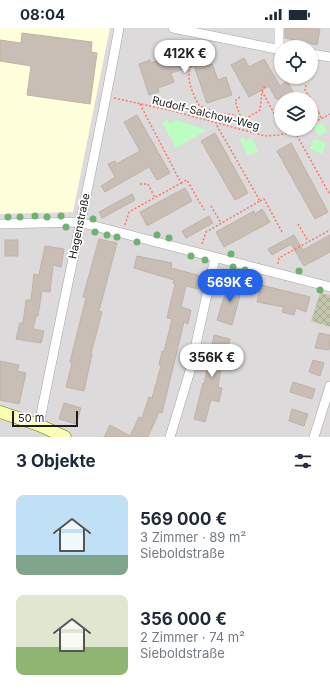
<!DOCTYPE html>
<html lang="de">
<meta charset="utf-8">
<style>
:root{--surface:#fff;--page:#f2f2f3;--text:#1f2937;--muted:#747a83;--accent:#2563eb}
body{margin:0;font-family:Inter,sans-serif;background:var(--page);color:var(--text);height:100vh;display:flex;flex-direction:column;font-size:15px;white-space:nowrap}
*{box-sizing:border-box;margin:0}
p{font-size:13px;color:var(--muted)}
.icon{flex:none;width:22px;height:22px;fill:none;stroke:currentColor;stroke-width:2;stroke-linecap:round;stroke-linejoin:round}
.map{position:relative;height:409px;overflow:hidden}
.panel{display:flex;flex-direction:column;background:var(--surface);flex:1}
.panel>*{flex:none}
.controls{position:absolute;left:274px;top:12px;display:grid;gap:8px}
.controls a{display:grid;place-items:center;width:44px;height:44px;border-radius:50%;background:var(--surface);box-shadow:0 1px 3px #0004;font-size:20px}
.scale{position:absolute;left:12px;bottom:10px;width:66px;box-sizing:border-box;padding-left:4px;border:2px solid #1e1e1e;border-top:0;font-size:11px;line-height:14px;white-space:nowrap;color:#1e1e1e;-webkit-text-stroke:3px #fff;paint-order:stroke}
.price{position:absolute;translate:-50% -34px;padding:0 9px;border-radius:14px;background:#fff;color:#222;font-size:13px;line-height:26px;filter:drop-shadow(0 1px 2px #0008)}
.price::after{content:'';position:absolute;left:50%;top:24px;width:12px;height:9px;margin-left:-6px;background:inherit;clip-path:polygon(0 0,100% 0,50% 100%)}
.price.selected{background:var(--accent);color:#fff}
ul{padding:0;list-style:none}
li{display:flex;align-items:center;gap:12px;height:100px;padding:0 16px}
li span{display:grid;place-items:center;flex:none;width:112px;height:80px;border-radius:8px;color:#555}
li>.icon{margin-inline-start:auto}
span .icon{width:48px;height:48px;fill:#fffc;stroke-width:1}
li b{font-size:17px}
h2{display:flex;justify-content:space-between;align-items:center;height:48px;padding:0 16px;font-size:17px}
.status{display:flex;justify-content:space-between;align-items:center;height:28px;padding:0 20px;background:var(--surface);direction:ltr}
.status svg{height:11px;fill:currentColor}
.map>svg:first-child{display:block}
.residential{fill:#dcdada;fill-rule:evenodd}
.education{fill:#ffffdc}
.construction{fill:url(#construction-cross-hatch)}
.park{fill:#bcfdc2}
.building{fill:#c8beb6;stroke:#c2b2a4}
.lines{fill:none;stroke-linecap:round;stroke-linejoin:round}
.street-casing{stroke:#a5a5a5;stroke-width:10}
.secondary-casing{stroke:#6a7900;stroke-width:13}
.path{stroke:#ff7664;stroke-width:1.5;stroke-dasharray:2 2;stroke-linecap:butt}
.street{stroke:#fff;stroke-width:9}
.secondary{stroke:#f9feb2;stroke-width:12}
.tree{fill:#6db26f}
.labels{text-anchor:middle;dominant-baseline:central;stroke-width:3.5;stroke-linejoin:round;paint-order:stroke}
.street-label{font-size:11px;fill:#1e1e1e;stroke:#fff}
</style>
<div class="status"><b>08:04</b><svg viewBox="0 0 49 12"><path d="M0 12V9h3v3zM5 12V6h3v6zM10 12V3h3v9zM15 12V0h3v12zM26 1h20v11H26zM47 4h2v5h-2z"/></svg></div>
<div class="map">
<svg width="330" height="409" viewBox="0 0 330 409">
<defs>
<pattern id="construction-cross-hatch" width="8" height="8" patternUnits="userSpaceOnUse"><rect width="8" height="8" fill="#c4c5ad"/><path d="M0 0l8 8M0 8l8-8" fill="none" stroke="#a8a994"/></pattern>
</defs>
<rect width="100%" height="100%" fill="#efebe3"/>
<!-- residential -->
<path class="residential" d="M0 0H330V409H0ZM281 19H311V49H281ZM281 71H311V101H281Z"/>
<!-- education -->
<path class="education" d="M0 0H110L73 184 0 186Z"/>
<!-- construction -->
<path class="construction" d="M320 265 330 267V299L311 293Z"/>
<!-- park -->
<path class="park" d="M167 92 170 96 176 92 207 102 176 120 162 94Z
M323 95 327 104 319 108 314 98Z
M243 109 245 113 252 110 258 123 248 128 239 111Z
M314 111 326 115 322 126 310 121Z"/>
<!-- building -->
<path class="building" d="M285 0 320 1 317 17 285 10Z
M22 5 92 14 91 24 97 25 90 76 27 67 31 38 0 33V12L21 15Z
M180 19 183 26 198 21 204 39 212 36 218 52 226 49 232 67 207 75 194 38 171 45 174 54 158 60 159 64 149 67 139 36 150 32 151 35 175 27 173 21Z
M244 30 249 39 264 31 280 58 287 53 297 71H276L269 58 249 69 231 37Z
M137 87 170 145 157 152 149 139 105 164 101 158 115 149 108 136 115 133 116 136 140 123 124 94Z
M215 105 248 165 235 172 201 113Z
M291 115 328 184 315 191 277 123Z
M185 160 192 173 147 198 140 184Z
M132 166 135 172 102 190 99 184Z
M262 181 270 194 224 219 216 204 254 183 255 186Z
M209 188 213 195 186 210 182 203Z
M294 207 303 222 330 207V224L304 238 291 216 272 227 268 221Z
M99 211 117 215 99 283 102 284 91 325 92 326 84 363 66 359 72 335 70 334 86 270 83 269Z
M5 212H18V228H5Z
M45 218 64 221 61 239 53 237 50 264 42 263 38 288H36L33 301 44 303 41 315 16 311 20 295H23L26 272H31L34 246 39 247Z
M137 228 172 235 171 240 201 248 198 261 186 258 181 279 191 282 188 296 184 294 162 385 159 384 148 409H104L110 397 130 408 139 389 142 390 149 369 152 370 161 338 159 337 162 323 164 324 172 291 167 290 175 256 173 255 174 252 134 240Z
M229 253 243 256 232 297 217 292Z
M261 257 310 269 306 284 296 280 294 287 282 284 284 279 257 274Z
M319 305 330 307 329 322 315 320Z
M214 307 230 311 227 323 224 322 218 359 222 360 219 374 211 372 205 394 194 391 203 355 204 356Z
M313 332 324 335 320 348 309 344Z
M0 333 19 337 17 343 26 345 19 376 0 372Z
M293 354 315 361 312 371 290 364Z
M64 375 81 380 76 396 59 391Z
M292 381 308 386 304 398 289 393Z"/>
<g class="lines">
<defs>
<path id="street" d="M173 0 281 22
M279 21V0
M311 26 330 29
M0 196 79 194 330 259
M39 397C65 264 95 133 119 0
M170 409 190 343 215 230
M314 409 330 358"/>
<path id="secondary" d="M0 384 39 397 65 409"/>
</defs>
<!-- street casing -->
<use href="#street" class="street-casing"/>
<!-- secondary casing -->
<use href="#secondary" class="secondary-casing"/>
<!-- path -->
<path class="path" d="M191 38C185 49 193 67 199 77L216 85 235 87 242 93 260 82 262 63 265 58
M306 57 305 62 311 71
M262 63 276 89 281 94
M240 69 235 73 242 93 249 103
M114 70 173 83 265 108 279 107 302 101
M311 72 319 85
M311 89 319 85 321 90
M311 96 330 86
M295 104 330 167
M181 155 187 152 204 182
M140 156H148L155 170
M260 173 264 171 282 204
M211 178 221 195
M298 196 308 213
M125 197 129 184 181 155 140 76
M202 216 206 204 260 173 216 96
M278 236 279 230 330 202"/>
<!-- street -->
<use href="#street" class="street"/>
<!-- secondary -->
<use href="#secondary" class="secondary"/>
</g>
<!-- trees -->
<g class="tree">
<circle cx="35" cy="188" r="3.5"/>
<circle cx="61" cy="188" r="3.5"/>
<circle cx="8" cy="189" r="3.5"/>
<circle cx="20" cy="189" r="3.5"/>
<circle cx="47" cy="189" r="3.5"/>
<circle cx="93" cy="191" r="3.5"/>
<circle cx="66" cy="199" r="3.5"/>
<circle cx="95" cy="204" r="3.5"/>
<circle cx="107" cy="207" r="3.5"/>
<circle cx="157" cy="207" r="3.5"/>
<circle cx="117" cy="209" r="3.5"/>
<circle cx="169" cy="210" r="3.5"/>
<circle cx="137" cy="214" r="3.5"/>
<circle cx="231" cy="226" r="3.5"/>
<circle cx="191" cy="228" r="3.5"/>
<circle cx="205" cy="232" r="3.5"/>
<circle cx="233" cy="239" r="3.5"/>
<circle cx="245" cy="242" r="3.5"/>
<circle cx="299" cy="243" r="3.5"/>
<circle cx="320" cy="262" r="3.5"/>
</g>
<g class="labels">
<!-- street labels -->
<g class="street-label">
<text transform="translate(206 85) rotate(14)">Rudolf-Salchow-Weg</text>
<text transform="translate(79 198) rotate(-78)">Hagenstraße</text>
</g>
</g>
</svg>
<div class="controls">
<a><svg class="icon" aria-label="locate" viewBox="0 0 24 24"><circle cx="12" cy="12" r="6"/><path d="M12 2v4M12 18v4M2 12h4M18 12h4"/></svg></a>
<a><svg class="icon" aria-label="layers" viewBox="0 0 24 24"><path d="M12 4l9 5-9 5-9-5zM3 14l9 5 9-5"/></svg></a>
</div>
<div class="scale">50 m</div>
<b class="price" style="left:185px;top:46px">412K €</b>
<b class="price selected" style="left:230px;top:275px">569K €</b>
<b class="price" style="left:212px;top:350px">356K €</b>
</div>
<section class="panel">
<h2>3 Objekte<svg class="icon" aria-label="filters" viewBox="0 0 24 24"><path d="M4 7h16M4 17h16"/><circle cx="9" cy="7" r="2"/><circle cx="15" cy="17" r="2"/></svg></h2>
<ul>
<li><span style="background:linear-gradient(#bfe0f5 75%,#7fa58c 0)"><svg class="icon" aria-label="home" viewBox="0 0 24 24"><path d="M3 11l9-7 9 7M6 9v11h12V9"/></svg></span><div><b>569 000 €</b><p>3 Zimmer · 89 m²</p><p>Sieboldstraße</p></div></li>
<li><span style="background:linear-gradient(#dfe7d0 65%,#8fb573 0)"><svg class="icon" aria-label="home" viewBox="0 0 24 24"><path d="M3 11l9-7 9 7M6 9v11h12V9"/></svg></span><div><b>356 000 €</b><p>2 Zimmer · 74 m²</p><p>Sieboldstraße</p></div></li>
</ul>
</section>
